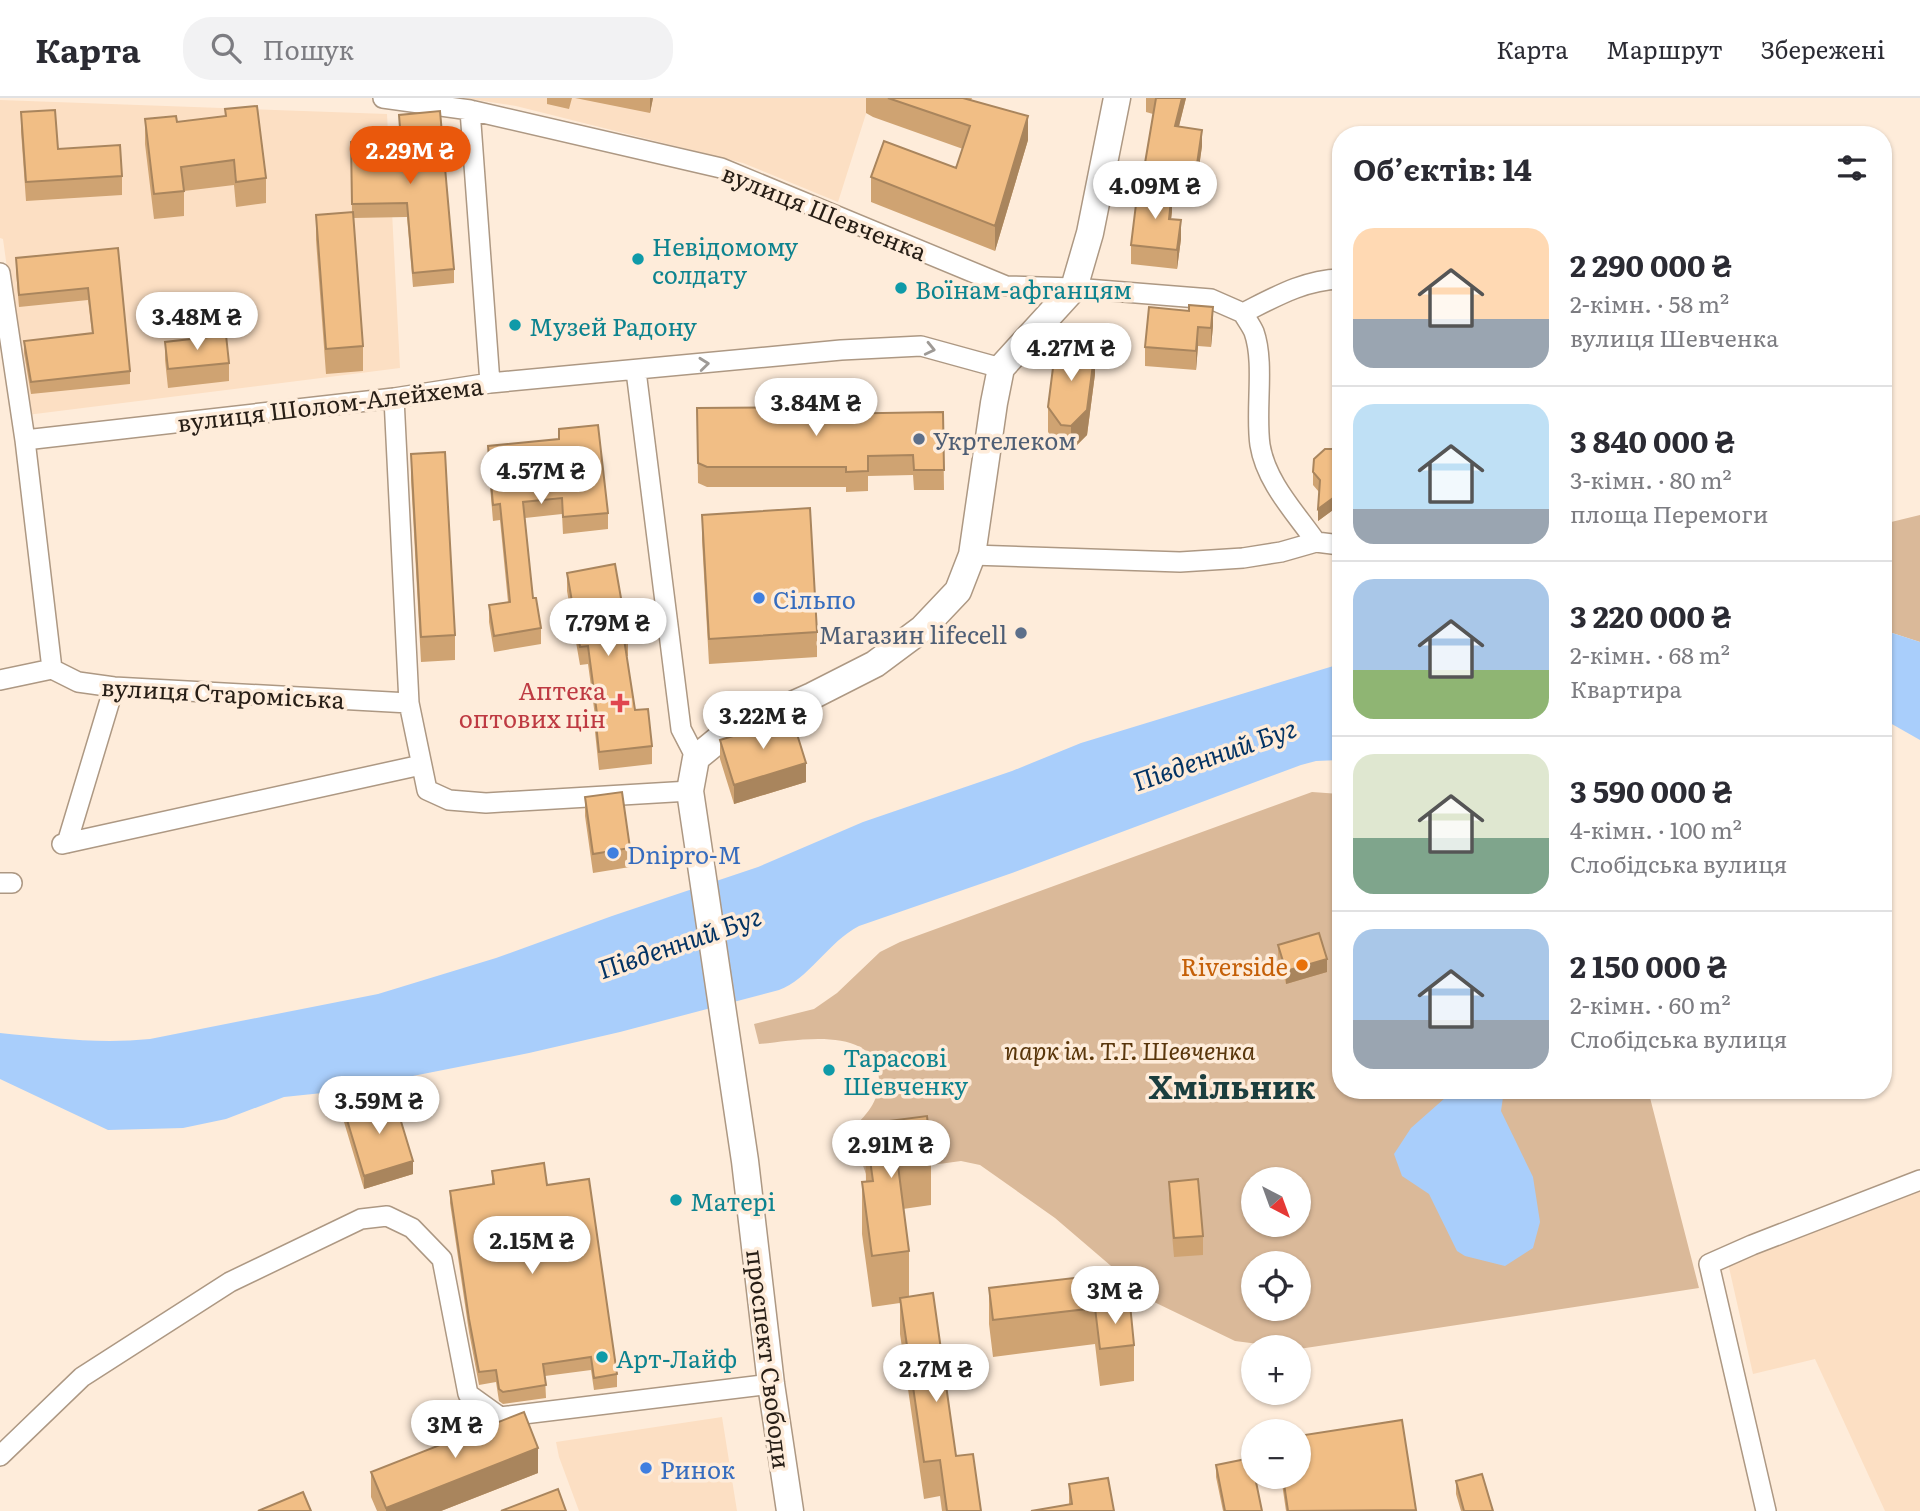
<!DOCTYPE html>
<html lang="uk">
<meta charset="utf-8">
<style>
:root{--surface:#fff;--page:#f2f2f3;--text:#2b2b33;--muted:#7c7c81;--line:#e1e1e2;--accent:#ea580c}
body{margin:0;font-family:Literata,serif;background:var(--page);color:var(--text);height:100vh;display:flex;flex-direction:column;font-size:26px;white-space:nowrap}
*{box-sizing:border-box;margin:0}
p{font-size:23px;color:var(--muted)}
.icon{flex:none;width:38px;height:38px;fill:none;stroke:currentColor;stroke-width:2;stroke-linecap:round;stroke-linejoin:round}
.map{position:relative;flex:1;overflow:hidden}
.sheet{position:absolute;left:1332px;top:28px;width:560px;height:973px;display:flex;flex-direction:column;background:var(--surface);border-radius:28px;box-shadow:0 2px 5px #0004}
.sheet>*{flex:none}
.needle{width:46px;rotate:139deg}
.fabs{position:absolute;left:1241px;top:1069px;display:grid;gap:14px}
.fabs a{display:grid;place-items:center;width:70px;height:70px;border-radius:50%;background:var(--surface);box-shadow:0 2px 5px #0004;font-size:35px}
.price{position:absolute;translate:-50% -60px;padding:0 16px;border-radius:24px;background:#fff;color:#222;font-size:23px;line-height:46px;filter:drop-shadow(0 2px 4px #0008)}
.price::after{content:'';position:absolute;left:50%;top:42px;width:21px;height:16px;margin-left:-10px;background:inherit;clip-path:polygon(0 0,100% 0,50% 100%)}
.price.on{background:var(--accent);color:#fff}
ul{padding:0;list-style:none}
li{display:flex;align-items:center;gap:21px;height:175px;padding:0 21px}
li+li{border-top:2px solid var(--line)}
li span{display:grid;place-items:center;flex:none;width:196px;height:140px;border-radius:21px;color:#555}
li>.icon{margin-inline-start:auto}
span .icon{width:84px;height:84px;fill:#fffc;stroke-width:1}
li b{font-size:30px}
h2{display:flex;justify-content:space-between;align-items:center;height:84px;padding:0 21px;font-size:30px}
header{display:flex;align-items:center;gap:42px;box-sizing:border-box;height:98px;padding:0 35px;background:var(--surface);border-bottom:2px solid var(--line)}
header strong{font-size:33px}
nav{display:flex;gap:38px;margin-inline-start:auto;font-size:24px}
.search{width:490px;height:63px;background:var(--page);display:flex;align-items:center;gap:18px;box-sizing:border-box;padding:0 24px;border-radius:28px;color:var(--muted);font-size:26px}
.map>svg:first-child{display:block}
.built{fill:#fcdfc3}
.green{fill:#dab999;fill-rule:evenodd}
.water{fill:#a9cefb}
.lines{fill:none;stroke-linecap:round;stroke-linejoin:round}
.minor-casing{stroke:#ad9883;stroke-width:22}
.secondary-casing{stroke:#ad9883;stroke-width:29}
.minor{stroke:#fff;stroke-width:19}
.secondary{stroke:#fff;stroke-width:26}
.wall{fill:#cfa372}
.shaded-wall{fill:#a9855d}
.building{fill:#f1be85;stroke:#a9855d;stroke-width:2}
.oneway{stroke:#9e9a96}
.culture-dot{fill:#0f9aa8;stroke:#feecda;stroke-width:2.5}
.service-dot{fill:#5c6f8a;stroke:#feecda;stroke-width:2.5}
.shop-dot{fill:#3f7fe0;stroke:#feecda;stroke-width:2.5}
.health-dot{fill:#e0444e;stroke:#feecda;stroke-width:2.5}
.food-dot{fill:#e8710a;stroke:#feecda;stroke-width:2.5}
.labels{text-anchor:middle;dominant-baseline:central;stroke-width:7;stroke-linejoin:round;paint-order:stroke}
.street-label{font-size:24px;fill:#271e16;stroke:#feecda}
.culture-label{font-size:24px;fill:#0d838f;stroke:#feecda;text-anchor:start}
.service-label{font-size:24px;fill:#4e5e75;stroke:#feecda;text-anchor:start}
.shop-label{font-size:24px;fill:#366cbe;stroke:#feecda;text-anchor:start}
.health-label{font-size:24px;fill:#be3a42;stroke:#feecda;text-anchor:end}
.food-label{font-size:24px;fill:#c56008;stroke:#feecda;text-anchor:end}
.park-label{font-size:24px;font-style:italic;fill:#59360b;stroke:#feecda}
.water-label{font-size:26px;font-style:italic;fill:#033364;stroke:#feecda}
.district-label{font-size:32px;font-weight:bold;fill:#1b3e3e;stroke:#feecda}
</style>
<header>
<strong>Карта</strong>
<div class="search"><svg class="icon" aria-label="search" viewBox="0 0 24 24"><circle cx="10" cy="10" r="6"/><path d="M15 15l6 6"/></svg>Пошук</div>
<nav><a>Карта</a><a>Маршрут</a><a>Збережені</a></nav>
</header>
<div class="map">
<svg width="1920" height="1413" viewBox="0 0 1920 1413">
<rect width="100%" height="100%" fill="#feecda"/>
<!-- built -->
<path class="built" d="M463 0H871L838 104 743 65 516 8Z
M0 2 387 16 400 270 27 317 3 141 0 140Z
M1920 1091V1413H1885L1815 1261 1753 1276 1728 1165Z
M722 1319 737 1413H579L559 1359 556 1344Z"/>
<!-- green -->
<path class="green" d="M1920 417V544L1883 532V426Z
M1312 694 1340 696V992H1648L1699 1190 1299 1251 1235 1243 1152 1203 1055 1120 980 1067 961 1063 866 1076 850 1032C866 1018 879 1004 879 982 878 925 794 943 759 946L754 926 814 911 837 895 880 854 900 844ZM1253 1082H1298V1127H1253ZM1253 1166H1298V1211H1253Z"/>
<!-- water -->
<path class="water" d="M1883 532 1920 544V642L1883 621Z
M1340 566V662L1316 663 1301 667 1012 775 859 828C828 844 808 882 779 892L620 934 529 955 332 994 284 999 226 1021 183 1030 108 1032 0 981V935C51 940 99 946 150 941L378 896 496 860 612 818 758 769 863 724 1012 673 1081 645Z
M1454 992H1504L1501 1013 1533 1079 1540 1124 1533 1150 1505 1168 1465 1158 1457 1153 1429 1096 1402 1078 1394 1056 1411 1030Z"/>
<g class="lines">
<defs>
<path id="minor" d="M383 0 470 12 721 70 1006 188 1074 190 1211 201 1243 215C1275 199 1304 182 1340 181
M470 12 490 285
M0 175 25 342 52 571
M1243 215C1246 221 1251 227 1254 234 1265 265 1255 312 1260 347 1266 384 1295 414 1316 444
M636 273 681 631 696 660
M394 300 409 605 427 692 449 702 486 705 690 693
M25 342 394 300 490 285 841 252 921 248 1001 270
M972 457 1180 464 1243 460 1281 454 1316 444 1340 447
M0 582 52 571 78 584 114 589 409 605
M67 745 114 589
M62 746 421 667
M0 785H12
M0 1358 82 1279 230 1184 361 1121 387 1118 412 1130 442 1161 468 1296 500 1319 771 1286
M1766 1413 1709 1166 1752 1147 1920 1082"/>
<path id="secondary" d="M790 1413 771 1286 745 1063 690 693 696 660 723 638 812 598 875 566 922 531 958 493 972 457 994 305 1001 270 1074 190 1090 135 1117 0"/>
</defs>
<!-- minor casing -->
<use href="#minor" class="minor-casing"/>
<!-- secondary casing -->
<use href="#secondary" class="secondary-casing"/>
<!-- minor -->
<use href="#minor" class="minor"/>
<!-- secondary -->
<use href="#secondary" class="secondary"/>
</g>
<!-- wall -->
<path class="wall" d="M547 0H572L569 11 547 6Z
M575 0H653L650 15Z
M866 0H972L971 2 1028 42 995 153 871 104V79L956 70 963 51 873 19 866 15Z
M1146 0H1186L1179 28 1202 48 1196 90 1145 82V65L1153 16 1146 14Z
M225 11 266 80V105L236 109 234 87 184 93V118L154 121 145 46V21L177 24 225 18Z
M21 14 58 51 122 78V97L26 103 21 33Z
M399 17 454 171V185L413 189 407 119 353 120 363 248V273L326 276 316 142V117L352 114 351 44 400 43Z
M1172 113 1171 121 1181 141 1177 171 1131 166V147Z
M118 150 130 273V286L31 296 24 255V243L92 235 88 202 19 209 16 173V160Z
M1149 209 1213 228 1211 249 1198 248 1196 272 1145 268V249Z
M165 244 229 265V283L168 290 165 262Z
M1095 276 1087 337 1071 353 1061 351 1048 334V309Z
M697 310 821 316 943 314 944 392H914L913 377 868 378V393L846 394V389H707L698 385Z
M488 348 608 415V431L563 436 562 416 525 420 533 500 541 530V546L494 554 489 524V507L508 504 500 422 493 423 488 365Z
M1340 353V414L1333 412 1318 423 1319 394 1313 387V374Z
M411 356 455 537V562L421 564 411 381Z
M702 417 817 534V559L709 566 702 442Z
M567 475 628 540V558H627L635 612 652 648V666L599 672 595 634V618L588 566 580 567 567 493Z
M720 642 806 684 734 706 720 661Z
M585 699 630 750V769L593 775 585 718Z
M1278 847 1327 874 1286 886 1278 860Z
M344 1012 413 1076 364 1091 344 1024Z
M865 1026 931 1055V1107L903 1111 909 1153V1199L956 1358 981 1413H942L940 1398 924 1401 900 1236V1205L872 1209 862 1136V1084H866Z
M492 1073 547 1087 617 1276V1289L594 1292 591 1272 545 1278 546 1300 503 1306 499 1303 496 1284 479 1287 469 1234 450 1105V1093L492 1087Z
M1169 1084 1203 1138V1157L1174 1159 1169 1102Z
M989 1190 1095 1210 1134 1247V1283L1100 1288 1095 1246 993 1259 989 1226Z
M1402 1322 1416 1413H1286L1281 1379H1298Z
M1216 1367 1262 1413H1223L1216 1379Z
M371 1374 538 1375 441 1413H377L371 1399Z
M1456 1383 1493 1413H1461L1456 1396Z
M1069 1386 1114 1413 1069 1407Z"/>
<!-- shaded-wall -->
<path class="shaded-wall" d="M650 0H653L650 15Z
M1182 0H1186L1175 44V28Z
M1028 18V42L995 153V128Z
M1202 32V48L1196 90V73Z
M1172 94V113L1169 140V121Z
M1181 122V141L1177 171V152Z
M1213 209V228L1211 249V230Z
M1198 229V248L1196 272V253Z
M1095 251V276L1087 337 1071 353V328Z
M1333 400V412L1318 423V411Z
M806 665V684L734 706V687Z
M1327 861V874L1286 886V873Z
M413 1063V1076L364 1091V1078Z
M538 1350V1375L441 1413H386V1410Z"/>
<!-- building -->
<path class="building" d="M888 0H963L1028 18 995 128 871 79 884 43 956 70 970 28Z
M1156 0H1182L1175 28 1202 32 1196 73 1145 65Z
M257 8 266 80 236 84 234 62 181 69 184 93 154 96 145 21 176 18 177 24 226 18 225 11Z
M55 12 58 51 120 47 122 78 26 84 21 14Z
M440 13 454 171 413 175 407 105 352 106 351 44 401 43 399 17Z
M1138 90 1172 94 1169 121 1181 122 1177 152 1131 147Z
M353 114 363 248 326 251 316 117Z
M118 150 130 273 31 284 24 243 93 235 88 190 19 197 16 160Z
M1189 207 1213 209 1211 230 1198 229 1196 253 1145 249 1149 209 1189 213Z
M226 237 229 265 168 271 165 244Z
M1056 246 1095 251 1087 312 1071 328 1061 327 1048 309Z
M821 309V316L943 314 944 372H914L913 357 868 358V373L846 374V369H707L698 365 697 310Z
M598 327 608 415 563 419 562 400 523 404 533 500H536L541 530 494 538 489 507 510 504 500 406 493 407 488 348 559 341V331Z
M1325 351H1339L1340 353V383L1339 385 1340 387V401L1333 400 1318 411 1320 382 1313 374 1314 361Z
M445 354 455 537 421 539 411 356Z
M810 410 817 534 709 541 702 417Z
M615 466 628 540 624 541 635 612 648 611 652 648 599 654 595 616H597L588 548 580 549 567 475Z
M792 620 806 665 734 687 720 642Z
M622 694 630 750 593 756 585 699Z
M1319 835 1327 861 1286 873 1278 847Z
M393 997 413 1063 364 1078 344 1012Z
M927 1018 931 1055 897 1060 909 1153 872 1158 862 1084 873 1083 865 1026Z
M544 1065 547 1087 589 1081 617 1276 594 1280 591 1259 543 1266 546 1287 503 1294 499 1291 496 1272 479 1274 469 1221 450 1093 494 1086 492 1073Z
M1198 1081 1203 1138 1174 1140 1169 1084Z
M1091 1178 1095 1210 993 1222 989 1190Z
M933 1195 956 1358 973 1356 981 1413H947L940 1362 924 1364 900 1200Z
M1130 1206 1134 1247 1100 1251 1095 1210Z
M524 1314 538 1350 386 1410 371 1374Z
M1402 1322 1416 1412 1288 1413 1283 1379H1298V1338Z
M1251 1360 1253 1370V1379H1255L1262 1413H1225L1216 1367Z
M1482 1376 1493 1413H1464L1456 1383Z
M1108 1380 1114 1413H1031L1072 1406 1069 1386Z
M558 1391 566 1413H501Z
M303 1394 311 1413H258Z"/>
<!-- one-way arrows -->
<defs><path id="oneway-chevron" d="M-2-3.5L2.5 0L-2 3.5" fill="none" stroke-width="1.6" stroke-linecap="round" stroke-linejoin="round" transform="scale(1.75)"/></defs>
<g class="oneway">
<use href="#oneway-chevron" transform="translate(930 251) rotate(13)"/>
<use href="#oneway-chevron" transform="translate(704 266) rotate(-6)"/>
</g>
<!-- markers -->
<g class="culture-dot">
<circle cx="638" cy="161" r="7"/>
<circle cx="901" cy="190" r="7"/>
<circle cx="515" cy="227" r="7"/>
<circle cx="829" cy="972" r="7"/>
<circle cx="676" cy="1102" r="7"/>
<circle cx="602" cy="1259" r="7"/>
</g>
<g class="service-dot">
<circle cx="919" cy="341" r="7"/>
<circle cx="1021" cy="535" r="7"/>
</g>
<g class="shop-dot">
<circle cx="759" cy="500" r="7"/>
<circle cx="613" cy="755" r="7"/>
<circle cx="646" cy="1370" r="7"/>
</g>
<path class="health-dot" d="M616.5 594.5h7v7h7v7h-7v7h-7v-7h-7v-7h7z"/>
<circle class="food-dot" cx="1302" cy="867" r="7"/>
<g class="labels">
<!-- street labels -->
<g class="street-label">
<text transform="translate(825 113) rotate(22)">вулиця Шевченка</text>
<text transform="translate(330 305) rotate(-7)">вулиця Шолом-Алейхема</text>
<text transform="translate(223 594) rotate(3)">вулиця Староміська</text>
<text transform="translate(770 1261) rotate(83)">проспект Свободи</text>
</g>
<!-- culture labels -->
<g class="culture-label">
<text x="652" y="147">Невідомому<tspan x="652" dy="28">солдату</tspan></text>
<text x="915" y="190">Воїнам-афганцям</text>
<text x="529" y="227">Музей Радону</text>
<text x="843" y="958">Тарасові<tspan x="843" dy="28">Шевченку</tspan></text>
<text x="690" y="1102">Матері</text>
<text x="616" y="1259">Арт-Лайф</text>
</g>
<!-- service labels -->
<g class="service-label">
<text x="933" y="341">Укртелеком</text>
<text x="1007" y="535" text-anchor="end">Магазин lifecell</text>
</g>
<!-- shop labels -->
<g class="shop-label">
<text x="773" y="500">Сільпо</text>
<text x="627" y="755">Dnipro-M</text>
<text x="660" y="1370">Ринок</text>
</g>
<!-- health labels -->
<g class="health-label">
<text x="606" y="591">Аптека<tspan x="606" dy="28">оптових цін</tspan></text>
</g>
<!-- food labels -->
<g class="food-label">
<text x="1288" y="867">Riverside</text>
</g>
<!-- park labels -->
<g class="park-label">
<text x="1130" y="951">парк ім. Т.Г. Шевченка</text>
</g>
<!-- water labels -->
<g class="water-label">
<text transform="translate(1214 655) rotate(-19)">Південний Буг</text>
<text transform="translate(679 843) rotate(-19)">Південний Буг</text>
</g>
<!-- district labels -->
<g class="district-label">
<text x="1232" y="987">Хмільник</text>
</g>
</g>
</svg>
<div class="fabs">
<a><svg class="needle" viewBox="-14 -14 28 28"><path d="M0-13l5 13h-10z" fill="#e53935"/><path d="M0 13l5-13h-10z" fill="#7c7c81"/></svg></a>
<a><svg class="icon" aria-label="locate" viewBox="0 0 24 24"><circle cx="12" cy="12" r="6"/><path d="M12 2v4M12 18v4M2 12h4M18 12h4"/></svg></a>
<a>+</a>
<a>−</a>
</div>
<b class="price on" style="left:410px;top:88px">2.29M ₴</b>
<b class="price" style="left:1155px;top:123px">4.09M ₴</b>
<b class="price" style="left:197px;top:254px">3.48M ₴</b>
<b class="price" style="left:1071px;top:285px">4.27M ₴</b>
<b class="price" style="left:816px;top:340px">3.84M ₴</b>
<b class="price" style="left:541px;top:408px">4.57M ₴</b>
<b class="price" style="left:608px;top:560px">7.79M ₴</b>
<b class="price" style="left:763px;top:653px">3.22M ₴</b>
<b class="price" style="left:379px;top:1038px">3.59M ₴</b>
<b class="price" style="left:891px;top:1082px">2.91M ₴</b>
<b class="price" style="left:532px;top:1178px">2.15M ₴</b>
<b class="price" style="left:1115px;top:1228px">3M ₴</b>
<b class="price" style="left:936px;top:1306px">2.7M ₴</b>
<b class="price" style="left:455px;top:1362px">3M ₴</b>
<section class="sheet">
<h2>Об’єктів: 14<svg class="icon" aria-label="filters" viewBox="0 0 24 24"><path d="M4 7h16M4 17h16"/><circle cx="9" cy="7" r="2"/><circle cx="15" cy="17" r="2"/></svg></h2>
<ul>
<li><span style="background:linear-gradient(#ffd9b3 65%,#9aa5b1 0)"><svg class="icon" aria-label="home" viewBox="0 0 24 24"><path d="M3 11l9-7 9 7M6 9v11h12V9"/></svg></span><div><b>2 290 000 ₴</b><p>2-кімн. · 58 m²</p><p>вулиця Шевченка</p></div></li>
<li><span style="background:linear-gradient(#bfe0f5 75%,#9aa5b1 0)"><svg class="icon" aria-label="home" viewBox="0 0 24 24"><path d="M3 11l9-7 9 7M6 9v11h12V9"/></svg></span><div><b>3 840 000 ₴</b><p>3-кімн. · 80 m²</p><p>площа Перемоги</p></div></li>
<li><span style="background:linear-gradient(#a9c7e8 65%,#8fb573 0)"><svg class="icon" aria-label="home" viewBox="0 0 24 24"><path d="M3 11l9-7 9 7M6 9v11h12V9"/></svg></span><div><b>3 220 000 ₴</b><p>2-кімн. · 68 m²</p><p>Квартира</p></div></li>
<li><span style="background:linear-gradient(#dfe7d0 60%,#7fa58c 0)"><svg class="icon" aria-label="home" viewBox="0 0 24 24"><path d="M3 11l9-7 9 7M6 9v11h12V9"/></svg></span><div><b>3 590 000 ₴</b><p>4-кімн. · 100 m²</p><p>Слобідська вулиця</p></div></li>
<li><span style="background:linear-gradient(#a9c7e8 65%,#9aa5b1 0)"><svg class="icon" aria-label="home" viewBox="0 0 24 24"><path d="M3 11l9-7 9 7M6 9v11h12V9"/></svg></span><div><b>2 150 000 ₴</b><p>2-кімн. · 60 m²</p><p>Слобідська вулиця</p></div></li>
</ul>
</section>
</div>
